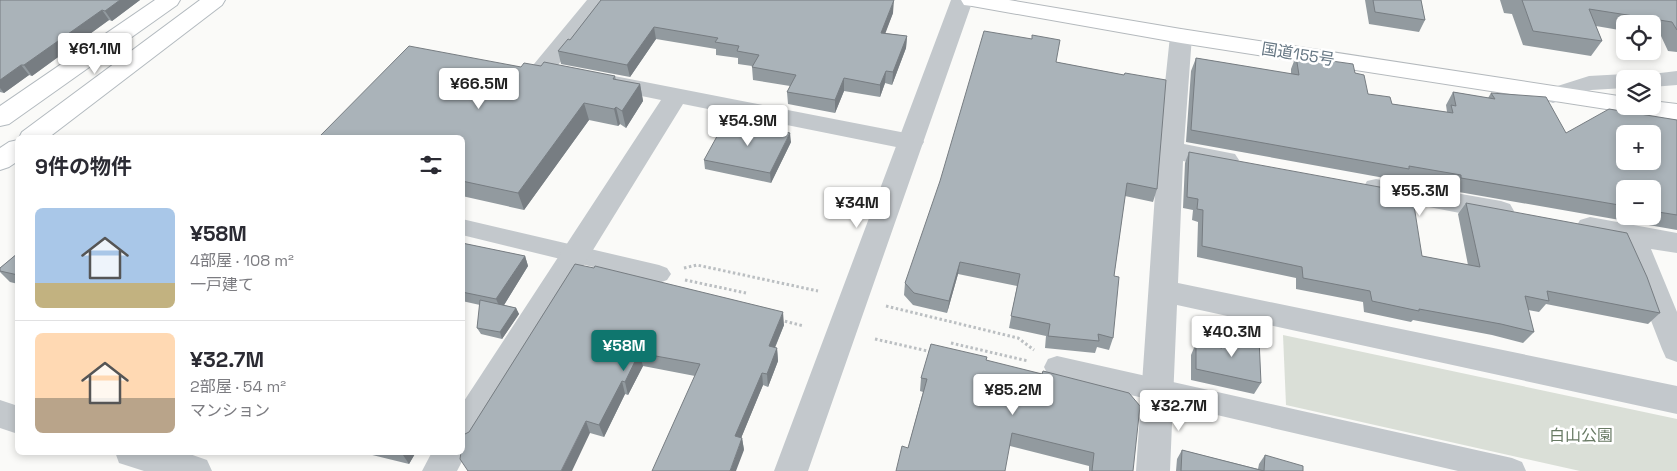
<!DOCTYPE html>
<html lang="ja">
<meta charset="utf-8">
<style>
:root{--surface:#fff;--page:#f2f2f3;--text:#2b2b33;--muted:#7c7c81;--line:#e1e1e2;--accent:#0f766e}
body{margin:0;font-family:"Space Grotesk","Noto Sans JP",sans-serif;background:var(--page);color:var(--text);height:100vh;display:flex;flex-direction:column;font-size:19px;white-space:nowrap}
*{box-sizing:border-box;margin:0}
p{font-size:16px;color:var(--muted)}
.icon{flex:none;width:28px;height:28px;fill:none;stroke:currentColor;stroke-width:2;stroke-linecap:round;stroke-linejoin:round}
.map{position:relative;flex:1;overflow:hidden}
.drawer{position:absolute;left:15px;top:135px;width:450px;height:320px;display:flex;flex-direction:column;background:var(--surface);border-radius:8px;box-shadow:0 2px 8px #0003}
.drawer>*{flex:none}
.fabs{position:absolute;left:1616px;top:15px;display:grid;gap:10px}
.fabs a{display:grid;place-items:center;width:45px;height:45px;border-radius:8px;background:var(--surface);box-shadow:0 2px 8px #0003;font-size:25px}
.price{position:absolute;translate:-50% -42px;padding:0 11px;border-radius:5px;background:#fff;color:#222;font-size:16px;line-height:32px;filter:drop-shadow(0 1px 2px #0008)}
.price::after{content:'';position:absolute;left:50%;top:30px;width:15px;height:11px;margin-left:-8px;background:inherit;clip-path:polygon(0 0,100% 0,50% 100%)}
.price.selected{background:var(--accent);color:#fff}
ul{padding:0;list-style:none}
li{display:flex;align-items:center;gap:15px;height:125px;padding:0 20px}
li+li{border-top:1px solid var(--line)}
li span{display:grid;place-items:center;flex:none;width:140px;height:100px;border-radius:8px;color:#555}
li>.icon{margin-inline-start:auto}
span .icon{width:60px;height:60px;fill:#fffc;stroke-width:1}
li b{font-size:21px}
h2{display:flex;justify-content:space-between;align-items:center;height:60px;padding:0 20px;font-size:21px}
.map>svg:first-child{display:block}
.green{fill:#dadfd7}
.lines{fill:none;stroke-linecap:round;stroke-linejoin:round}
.secondary-casing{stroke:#b3babf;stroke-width:2}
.trunk-casing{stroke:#b4b9bd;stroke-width:2}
.path{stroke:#bbbfc2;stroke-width:3;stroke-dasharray:2.5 2.5;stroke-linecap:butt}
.pedestrian{fill:#c3c8cc;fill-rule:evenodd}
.minor{fill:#c3c8cc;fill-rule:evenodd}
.tertiary{fill:#c3c8cc;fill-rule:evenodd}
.secondary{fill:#fff;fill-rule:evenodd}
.trunk{fill:#fff;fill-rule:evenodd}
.wall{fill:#929a9f;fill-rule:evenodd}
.shaded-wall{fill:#777d82}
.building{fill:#aab3b9;stroke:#777d82;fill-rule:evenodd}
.labels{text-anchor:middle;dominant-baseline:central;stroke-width:5;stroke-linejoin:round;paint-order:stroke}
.street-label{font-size:16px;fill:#657683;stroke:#fff}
.park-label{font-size:16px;fill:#687a64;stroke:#fff}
</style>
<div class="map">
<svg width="1677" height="471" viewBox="0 0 1677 471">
<rect width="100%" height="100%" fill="#fafaf8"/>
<!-- green -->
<path class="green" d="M1283 335 1677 419V471H1580L1286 405Z"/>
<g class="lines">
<defs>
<path id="secondary" d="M155 0H180L177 5 9 124 0 126V106Z
M200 0H225L222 5 48 138H19L22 132Z
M18 140V161L9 167 0 170V148L9 142Z"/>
<path id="trunk" d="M961 0H1009L1181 29 1625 97V106H1652V101L1677 104V120L1181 43 972 6 964 5Z"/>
</defs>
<!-- secondary casing -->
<use href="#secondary" class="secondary-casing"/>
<!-- trunk casing -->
<use href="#trunk" class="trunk-casing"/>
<!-- path -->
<path class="path" d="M684 268 697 265 818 291
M685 280 746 293
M886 306 1018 338 1034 350
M780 320 804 326
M875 339 932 352
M951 343 1028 361"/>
<!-- pedestrian -->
<path class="pedestrian" d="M462 219 659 265 667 268 671 274 667 280 659 283 462 235Z
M1057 356 1512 458 1522 462 1526 471H1458L1057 378 1048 375 1044 367 1048 359Z"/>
<!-- minor -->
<path class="minor" d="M587 0H609L558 65 911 134 920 136 924 142 920 148 911 150 683 104 474 443 464 447 467 452 457 471H422L432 452H462V404L661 100 534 74 530 69 534 64Z
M1181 29 1189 31 1192 36 1184 144 1235 154 1239 160 1235 166 1226 169 1183 161 1178 283 1677 386V414L1177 305 1170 471H1136L1158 150 1170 36 1173 31Z
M1677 71V85L1652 87V79H1641L1644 75Z
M1625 74 1633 76 1635 79H1625V88L1591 90 1553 103 1545 100 1541 95 1545 90 1589 76Z
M1376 179 1501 201 1510 204 1514 211 1510 218 1501 221 1367 195 1363 188 1367 181Z
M1590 217 1677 233V253L1651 249 1677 312V362L1666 358 1662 349 1621 243 1580 234 1576 227 1580 220Z"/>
<!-- tertiary -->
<path class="tertiary" d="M951 0H973L808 471H774Z
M0 400 18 406V434L0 428Z
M115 452H184L207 460 212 471H144L119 463Z"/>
<!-- secondary -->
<use href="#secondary" class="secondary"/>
<!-- trunk -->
<use href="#trunk" class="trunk"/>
</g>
<!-- wall -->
<path class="wall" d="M0 0H140L112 21 109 20 32 76 29 75 4 93 0 92Z
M601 0 893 13 885 33 907 36 906 48 892 85 885 83 880 97 844 91 835 113 788 104 787 92 790 86 753 80 752 67V66L738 64V58L716 55V49L656 39 630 77 561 64 558 51 570 40Z
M1365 0H1421L1425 20 1419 32 1369 24Z
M1500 0H1677V52L1668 51 1661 36 1652 35V24H1625V31L1596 26 1602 41 1591 56 1523 45 1512 14 1504 13Z
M1296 56 1355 73 1368 94 1392 104 1446 112H1447L1446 105 1453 92 1488 98 1491 93 1566 133 1677 120V230L1453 191 1452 187 1403 179 1401 181 1186 142 1191 71 1196 58 1291 74V69ZM1625 189H1652V216H1625Z
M1056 62 1124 75 1125 73 1157 189 1153 202 1125 196 1114 276 1113 338 1109 350 1097 347 1095 353 1045 348 1046 336 1009 328 1017 286 958 274 947 313 913 305 904 295 905 283Z
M541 66 615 76 616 80 640 84 643 101 626 128 620 124 618 126 589 120 524 210 462 196V138Z
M791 142 771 183 705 169 704 160Z
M1189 152 1422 256 1468 265 1458 214 1466 203 1660 313 1648 324 1546 304 1539 312 1528 310 1534 332 1523 343 1492 335 1413 320 1411 322 1364 312 1363 302 1296 289V278L1197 257 1198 222 1192 220 1193 210 1183 208 1185 163Z
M462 243 525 256 528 266 504 305 516 308 519 314 502 339 481 334 477 328 480 305 462 301Z
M18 253V284L10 282 0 272V268Z
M575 264 784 325 775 348H777L778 361 768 387 763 385 741 438H742L744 450 695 376 643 366 628 395 625 394 604 437 590 433 469 432Z
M1221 331 1261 383 1254 394 1191 380V355L1196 343 1216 347V342Z
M986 361 1133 471H1089V466L1010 446 908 448 923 392 920 391 921 378Z
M1182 450 1258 469 1259 464 1265 455 1303 471H1176L1177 459Z
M360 452H416L409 464Z"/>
<!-- shaded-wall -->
<path class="shaded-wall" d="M120 0H140L112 21 105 11Z
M894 0 893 13 881 45V33Z
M102 10 109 20 32 76 24 65Z
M654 27 656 39 630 77 627 65Z
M907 36 906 48 892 85 893 72Z
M21 65 29 75 4 93 0 88V80Z
M886 71 885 83 880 97V85Z
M844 78V91L835 113V100Z
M640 84 643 101 626 128 622 111Z
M584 103 589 120 524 210 518 193Z
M616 107 620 124 618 126 614 109Z
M790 133 791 142 771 183 770 173Z
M525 256 528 266 501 310 496 299Z
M960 262 958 274 947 313 949 301Z
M516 308 519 314 502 339 500 332Z
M783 312 784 325 770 359 769 346Z
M777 348 778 361 768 387 767 374Z
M639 353 643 366 628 395 625 382Z
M762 373 763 385 737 448 735 436Z
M622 381 625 394 604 437 599 425Z
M586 421 590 433 572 471H561Z
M742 438 744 450 736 471H730Z
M401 452H416L409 464Z"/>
<!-- building -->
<path class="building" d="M0 0H120L105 11 102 10 24 65H21L0 80Z
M601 0H894L881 33 907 36 893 72 886 71 880 85 844 78 835 100 787 92 796 75 752 67 759 55 737 51 739 46 715 42 718 38 654 27 627 65 558 51 568 39 570 40Z
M1373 0H1421L1425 20 1375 12Z
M1522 0H1677V30L1672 22 1589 9 1602 41 1533 31Z
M984 31 1032 39V35L1060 40 1056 62 1124 75 1125 73 1166 80 1157 189 1127 183 1114 276 1119 277 1113 338 1098 334 1099 341 1048 336 1050 324 1011 316 1020 274 960 262 949 301 914 293 905 283 940 181Z
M409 46 521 67 524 63 541 66 544 62 615 76 613 79 640 84 622 111 616 107 614 109 584 103 518 193 462 181V138H318Z
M1296 56 1353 64 1355 73 1364 75 1368 94 1390 97 1392 104 1453 113 1451 105 1456 106 1453 92 1495 99 1491 93 1546 97 1566 133 1609 109 1677 120V215L1652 211V189H1625V206L1461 178V175L1409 166V169L1191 130 1196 58 1299 75ZM1625 134H1652V161H1625Z
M730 121 790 133 770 173 704 160 721 129 725 130Z
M1189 152 1412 193 1422 256 1480 267 1466 203 1627 233 1647 277 1660 313 1547 291 1549 301 1525 296 1534 332 1501 324 1419 309V311L1372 301 1370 291 1303 278 1302 267 1202 246 1203 210 1197 209 1198 199 1187 197Z
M462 243 525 256 496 299 462 292Z
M18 253V275L0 271V268Z
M575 264 594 268 595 266 783 312 769 346 777 348 767 374 762 373 735 436 742 438 730 471H652L700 364 639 353 625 382 622 381 599 425 586 421 561 471H468L460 459 461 452H462L463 435 469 432Z
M480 300 516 308 500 332 477 328Z
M1221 331 1259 339 1261 383 1196 369V343L1222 348Z
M931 344 987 357 986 360 1042 374 1043 371 1129 393 1140 406 1133 471H1092L1094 453 1012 433 1005 471H896L902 446 908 448 927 379 921 378Z
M1182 450 1264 471 1265 455 1303 466V471H1181Z"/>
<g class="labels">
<!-- street labels -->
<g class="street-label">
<text transform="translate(1298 54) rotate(9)">国道155号</text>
</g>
<!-- park labels -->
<g class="park-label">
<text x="1581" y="435">白山公園</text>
</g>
</g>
</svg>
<div class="fabs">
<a><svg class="icon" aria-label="locate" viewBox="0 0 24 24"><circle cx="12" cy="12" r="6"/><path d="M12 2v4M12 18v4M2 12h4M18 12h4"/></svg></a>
<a><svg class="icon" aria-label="layers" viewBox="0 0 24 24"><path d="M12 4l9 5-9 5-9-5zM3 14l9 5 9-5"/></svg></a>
<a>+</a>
<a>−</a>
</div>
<b class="price" style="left:95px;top:75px">¥61.1M</b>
<b class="price" style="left:479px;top:110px">¥66.5M</b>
<b class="price" style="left:748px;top:147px">¥54.9M</b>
<b class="price" style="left:1420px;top:217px">¥55.3M</b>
<b class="price" style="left:857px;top:229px">¥34M</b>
<b class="price" style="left:1232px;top:358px">¥40.3M</b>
<b class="price selected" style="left:624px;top:372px">¥58M</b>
<b class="price" style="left:1013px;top:416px">¥85.2M</b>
<b class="price" style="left:1179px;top:432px">¥32.7M</b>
<section class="drawer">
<h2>9件の物件<svg class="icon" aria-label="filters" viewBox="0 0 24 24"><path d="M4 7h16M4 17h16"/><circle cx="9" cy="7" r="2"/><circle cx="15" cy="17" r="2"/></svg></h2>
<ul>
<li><span style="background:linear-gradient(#a9c7e8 75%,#c2b280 0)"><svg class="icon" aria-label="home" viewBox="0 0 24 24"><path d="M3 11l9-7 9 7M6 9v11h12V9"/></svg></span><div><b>¥58M</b><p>4部屋 · 108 m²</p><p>一戸建て</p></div></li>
<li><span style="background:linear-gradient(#ffd9b3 65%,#b9a48a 0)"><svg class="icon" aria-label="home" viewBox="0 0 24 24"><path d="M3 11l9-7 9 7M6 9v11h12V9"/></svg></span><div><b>¥32.7M</b><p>2部屋 · 54 m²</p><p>マンション</p></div></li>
</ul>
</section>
</div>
